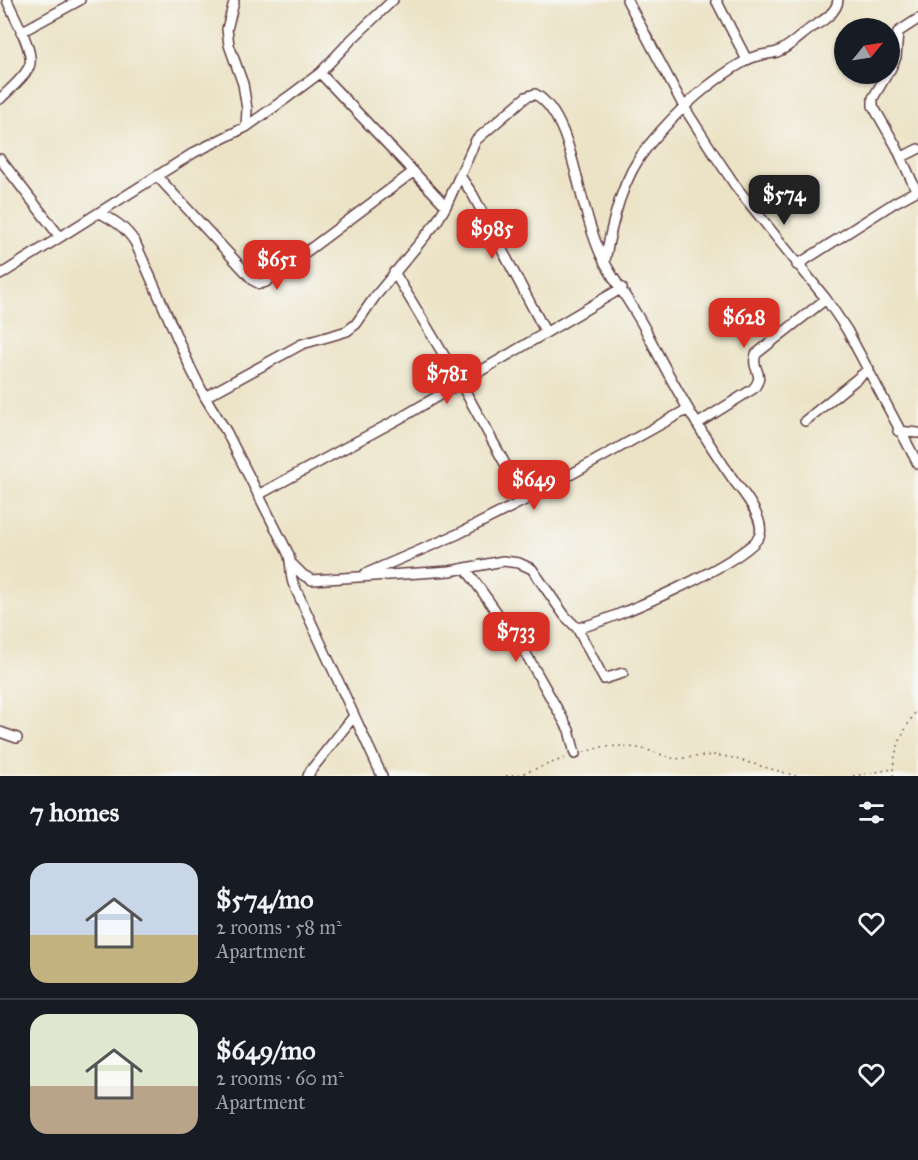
<!DOCTYPE html>
<meta charset="utf-8">
<style>
:root{--surface:#171b24;--page:#20242c;--text:#f1f3f6;--muted:#9ea1a6;--line:#363941;--accent:#d93025}
body{margin:0;font-family:"IM FELL Great Primer",serif;background:var(--page);color:var(--text);height:100vh;display:flex;flex-direction:column;font-size:22px;white-space:nowrap}
*{box-sizing:border-box;margin:0}
p{font-size:20px;color:var(--muted)}
.icon{flex:none;width:33px;height:33px;fill:none;stroke:currentColor;stroke-width:2;stroke-linecap:round;stroke-linejoin:round}
.map{position:relative;height:776px;overflow:hidden}
.sheet{display:flex;flex-direction:column;background:var(--surface);flex:1}
.sheet>*{flex:none}
.needle{width:39px;rotate:60deg}
.fabs{position:absolute;left:834px;top:18px;display:grid;gap:12px}
.fabs a{display:grid;place-items:center;width:66px;height:66px;border-radius:50%;background:var(--surface);box-shadow:0 2px 4px #0004;font-size:30px}
.price{position:absolute;translate:-50% -51px;padding:0 14px;border-radius:12px;background:var(--accent);color:#fff;font-size:20px;line-height:39px;filter:drop-shadow(0 2px 3px #0008)}
.price::after{content:'';position:absolute;left:50%;top:36px;width:18px;height:14px;margin-left:-9px;background:inherit;clip-path:polygon(0 0,100% 0,50% 100%)}
.price.active{background:#222;color:#fff}
ul{padding:0;list-style:none}
li{display:flex;align-items:center;gap:18px;height:150px;padding:0 30px}
li+li{border-top:2px solid var(--line)}
li span{display:grid;place-items:center;flex:none;width:168px;height:120px;border-radius:18px;color:#555}
li>.icon{margin-inline-start:auto}
span .icon{width:72px;height:72px;fill:#fffc;stroke-width:1}
li b{font-size:26px}
h2{display:flex;justify-content:space-between;align-items:center;height:72px;padding:0 30px;font-size:26px}
.map>svg:first-child{display:block}
.lines{fill:none;stroke-linecap:round;stroke-linejoin:round}
.minor-casing{stroke:#623c42;stroke-width:12}
.path{stroke:#623c42;stroke-width:1.5;stroke-dasharray:1.5 4.5;stroke-linecap:butt}
.minor{stroke:#fff;stroke-width:9}
</style>
<div class="map">
<svg width="918" height="776" viewBox="0 0 918 776">
<rect width="100%" height="100%" fill="#f6f6f2"/>
<filter id="ink" filterUnits="userSpaceOnUse"><feTurbulence type="fractalNoise" baseFrequency=".0167" numOctaves="2"/><feDisplacementMap in="SourceGraphic" scale="12" xChannelSelector="R" yChannelSelector="G"/><feConvolveMatrix kernelMatrix="1 2 1 2 8 2 1 2 1" color-interpolation-filters="sRGB"/></filter>
<filter id="wash" filterUnits="userSpaceOnUse"><feTurbulence type="fractalNoise" baseFrequency=".008" numOctaves="4" result="noise"/><feDisplacementMap in="SourceGraphic" scale="24" xChannelSelector="R" yChannelSelector="G"/><feGaussianBlur stdDeviation="1.35" result="paint"/><feColorMatrix in="noise" values="0 0 0 0 0 0 0 0 0 0 0 0 0 0 0 0 0 1.4 0 .05"/><feComposite in="paint" operator="in"/></filter>
<g filter="url(#wash)">
<rect width="100%" height="100%" fill="#ece3c6"/>
</g>
<g filter="url(#ink)">
<g class="lines">
<defs>
<path id="minor" d="M627 0 684 107 714 154 737 188 826 299 847 330 918 464
M716 0 747 60
M234 2 227 29 229 45 243 84 247 109 246 127
M21 32 80 0
M890 70 896 57 898 32 918 19
M320 73 446 206
M887 74 873 98V106L896 146 916 190
M0 99C10 89 23 79 29 67 36 53 13 15 7 0
M902 157 918 149
M0 159 60 237
M157 176 254 281 260 284 266 282 413 172
M460 176 473 195 545 331
M100 213C115 221 125 227 135 242L191 369 205 397 226 431 287 551C293 563 289 571 293 583L382 776
M605 261C612 222 622 178 648 146 675 113 709 81 747 60 757 54 767 55 777 52 790 47 800 36 811 28 821 22 837 13 838 0
M797 265 894 203 918 190
M394 272 460 382 525 500
M0 275 195 152 246 127 288 97 320 73 351 40 393 0
M205 397 302 344 334 335 347 331 356 324 374 298 436 223 446 206 476 140 526 97 535 94C567 112 575 176 585 208 590 226 596 247 605 263 618 287 635 309 647 333 673 385 702 435 735 482 744 493 764 519 760 534 755 558 605 624 577 628L565 616 532 569 519 563 503 561 450 571 312 580 303 575 292 564
M805 421 869 369
M697 424 753 389C767 373 750 371 756 354L826 299
M898 431 918 433
M258 495 404 416 622 288
M466 569 525 652 569 730 575 754
M365 574 458 534 525 500 688 409
M577 628 604 679 623 673
M0 732 17 738
M308 776 311 770 354 716"/>
</defs>
<!-- minor casing -->
<use href="#minor" class="minor-casing"/>
<!-- path -->
<path class="path" d="M584 752 602 747 621 746 644 749 675 759 713 755 729 757 796 776
M506 776 521 774 568 757
M853 776 892 769
M893 776C892 751 905 728 918 708"/>
<!-- minor -->
<use href="#minor" class="minor"/>
</g>
</g>
</svg>
<div class="fabs">
<a><svg class="needle" viewBox="-14 -14 28 28"><path d="M0-13l5 13h-10z" fill="#e53935"/><path d="M0 13l5-13h-10z" fill="#9ea1a6"/></svg></a>
</div>
<b class="price active" style="left:784px;top:226px">$574</b>
<b class="price" style="left:492px;top:260px">$985</b>
<b class="price" style="left:277px;top:291px">$651</b>
<b class="price" style="left:744px;top:349px">$628</b>
<b class="price" style="left:447px;top:405px">$781</b>
<b class="price" style="left:534px;top:511px">$649</b>
<b class="price" style="left:516px;top:663px">$733</b>
</div>
<section class="sheet">
<h2>7 homes<svg class="icon" aria-label="filters" viewBox="0 0 24 24"><path d="M4 7h16M4 17h16"/><circle cx="9" cy="7" r="2"/><circle cx="15" cy="17" r="2"/></svg></h2>
<ul>
<li><span style="background:linear-gradient(#c9d6e8 60%,#c2b280 0)"><svg class="icon" aria-label="home" viewBox="0 0 24 24"><path d="M3 11l9-7 9 7M6 9v11h12V9"/></svg></span><div><b>$574/mo</b><p>2 rooms · 58 m²</p><p>Apartment</p></div><svg class="icon" aria-label="heart" viewBox="0 0 24 24"><path d="M12 20l-8-8c-3-5 5-10 8-4 3-6 11-1 8 4z"/></svg></li>
<li><span style="background:linear-gradient(#dfe7d0 60%,#b9a48a 0)"><svg class="icon" aria-label="home" viewBox="0 0 24 24"><path d="M3 11l9-7 9 7M6 9v11h12V9"/></svg></span><div><b>$649/mo</b><p>2 rooms · 60 m²</p><p>Apartment</p></div><svg class="icon" aria-label="heart" viewBox="0 0 24 24"><path d="M12 20l-8-8c-3-5 5-10 8-4 3-6 11-1 8 4z"/></svg></li>
</ul>
</section>
